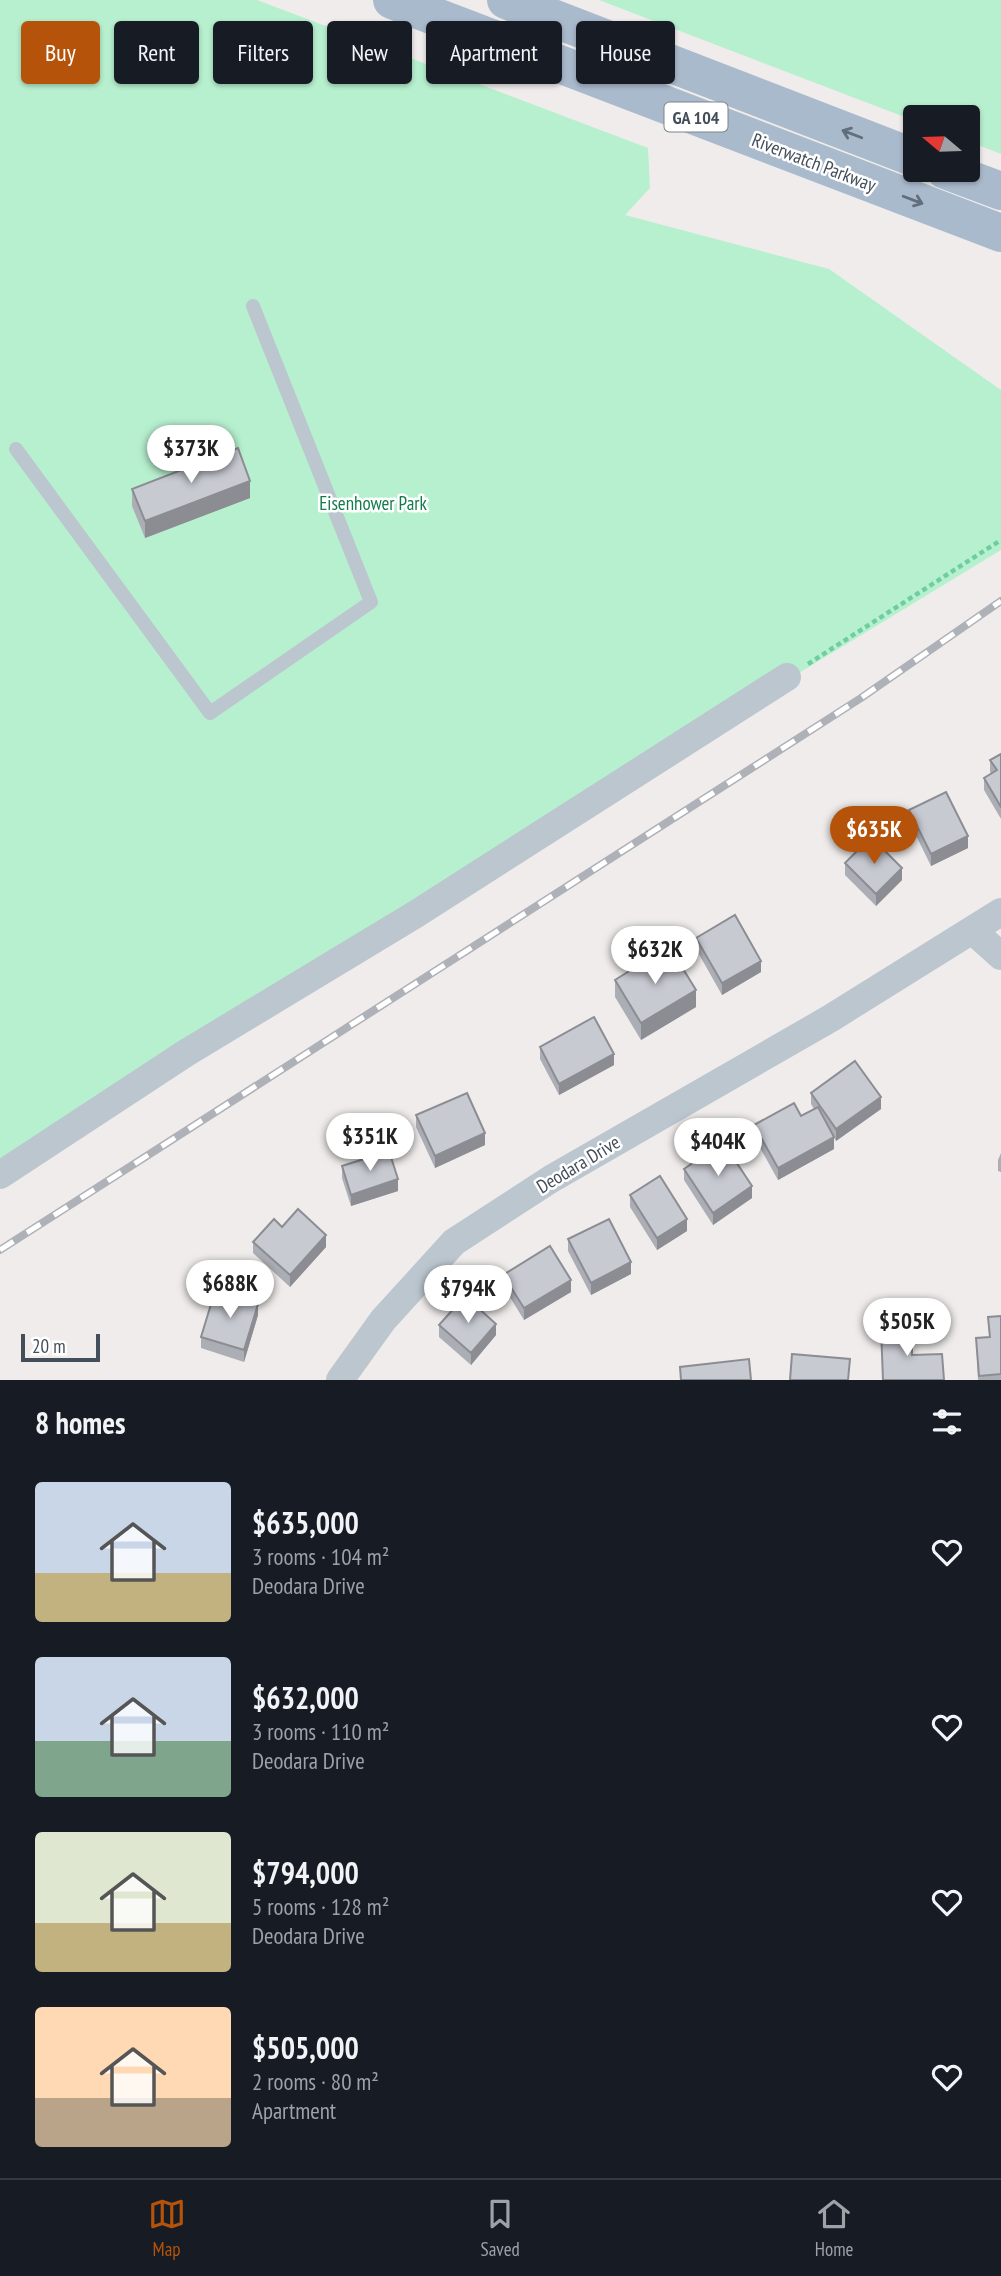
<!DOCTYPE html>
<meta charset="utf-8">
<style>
:root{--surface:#171b24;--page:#242831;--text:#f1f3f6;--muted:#9ea1a6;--line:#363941;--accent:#b45309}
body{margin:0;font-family:"PT Sans Narrow",sans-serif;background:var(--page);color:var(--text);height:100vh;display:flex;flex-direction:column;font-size:26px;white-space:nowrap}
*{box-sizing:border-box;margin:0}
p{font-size:23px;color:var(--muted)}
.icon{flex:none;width:38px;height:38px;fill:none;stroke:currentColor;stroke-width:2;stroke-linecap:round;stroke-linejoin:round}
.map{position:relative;height:1380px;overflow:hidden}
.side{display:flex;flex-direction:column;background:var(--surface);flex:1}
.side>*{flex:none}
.guide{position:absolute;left:21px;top:21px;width:959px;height:63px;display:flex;gap:14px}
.needle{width:46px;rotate:289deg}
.fabs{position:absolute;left:903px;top:105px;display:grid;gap:14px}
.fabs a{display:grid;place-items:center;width:77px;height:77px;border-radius:7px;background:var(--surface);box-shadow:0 2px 5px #0004;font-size:35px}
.scale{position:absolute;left:21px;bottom:18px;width:79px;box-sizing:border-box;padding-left:7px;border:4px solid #444e5a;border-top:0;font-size:19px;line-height:24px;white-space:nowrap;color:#444e5a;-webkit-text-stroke:5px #fff;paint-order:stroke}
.price{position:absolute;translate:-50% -60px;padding:0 16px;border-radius:24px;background:#fff;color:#222;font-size:23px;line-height:46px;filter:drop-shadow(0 2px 4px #0008)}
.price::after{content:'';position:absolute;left:50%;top:42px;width:21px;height:16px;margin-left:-10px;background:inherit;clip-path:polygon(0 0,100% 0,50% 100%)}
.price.active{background:var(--accent);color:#fff}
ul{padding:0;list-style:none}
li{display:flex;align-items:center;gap:21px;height:175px;padding:0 35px}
li span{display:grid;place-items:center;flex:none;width:196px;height:140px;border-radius:7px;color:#555}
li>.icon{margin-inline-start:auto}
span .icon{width:84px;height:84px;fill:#fffc;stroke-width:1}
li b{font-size:30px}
h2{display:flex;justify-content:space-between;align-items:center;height:84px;padding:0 35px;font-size:30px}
.pill{padding:0 24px;border-radius:7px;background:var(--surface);box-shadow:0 2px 5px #0004;font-size:24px;line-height:63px}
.pill.active{background:var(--accent);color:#fff}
.dock{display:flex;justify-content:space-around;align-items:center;height:98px;border-top:2px solid var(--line);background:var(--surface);font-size:19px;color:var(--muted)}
.dock a{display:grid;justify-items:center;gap:4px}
.dock .active{color:var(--accent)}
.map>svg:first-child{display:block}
.green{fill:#b7f0cf}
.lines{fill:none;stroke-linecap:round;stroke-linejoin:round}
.path{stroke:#6ecea2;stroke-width:4.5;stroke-dasharray:5 3.5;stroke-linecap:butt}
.service{stroke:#bcc6cf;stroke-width:14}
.minor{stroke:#bcc6cf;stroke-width:28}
.primary{stroke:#aabacd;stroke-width:38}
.rail-casing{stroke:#aeb1b7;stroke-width:8}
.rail{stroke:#fff;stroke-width:5;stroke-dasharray:16;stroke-linecap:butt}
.wall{fill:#acaeb5}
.shaded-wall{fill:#8c8d93}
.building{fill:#c8cad2;stroke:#8c8d93;stroke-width:2}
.oneway{stroke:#636e7c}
.labels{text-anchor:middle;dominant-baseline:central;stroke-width:5;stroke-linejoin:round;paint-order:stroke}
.shield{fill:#fff;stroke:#7c838c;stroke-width:2}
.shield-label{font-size:18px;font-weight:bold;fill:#444e5a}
.street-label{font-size:19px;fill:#444e5a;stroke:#fff}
.park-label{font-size:19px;fill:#137c4c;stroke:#fff}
</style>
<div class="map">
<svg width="1001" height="1380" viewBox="0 0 1001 1380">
<rect width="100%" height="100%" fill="#efeceb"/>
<!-- green -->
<path class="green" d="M0 0H257L648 148 650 188 625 215 829 269 1001 390V550L715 724 0 1180Z
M599 0H1001V154L968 141V117H915V121Z"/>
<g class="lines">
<!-- path -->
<path class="path" d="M808 664 1001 540"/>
<!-- service -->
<path class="service" d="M16 449 210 713 371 602 253 306"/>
<!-- minor -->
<path class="minor" d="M972 930 1001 956
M0 1175 186 1053 416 914 787 677
M340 1380 383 1320 454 1242 551 1179 831 1018 1001 912"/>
<!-- primary -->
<path class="primary" d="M392 0 1001 233
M506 0 915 158
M945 170 1001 191"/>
<defs>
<path id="rail" d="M0 1250 861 698 1001 601"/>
</defs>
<!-- rail casing -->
<use href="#rail" class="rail-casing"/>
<!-- rail -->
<use href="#rail" class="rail"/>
</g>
<!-- wall -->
<path class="wall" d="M132 489 250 498 145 538 132 506Z
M1001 754V819L984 790V778L992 774 990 772V760Z
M909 810 968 848 931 866 909 821Z
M845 863 902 880 876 906 845 875Z
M696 938 761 972 722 995 696 949Z
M648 965 696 1007 641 1040 615 997V980Z
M540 1047 614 1065 559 1095 540 1059Z
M811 1093 881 1109 836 1141 834 1138V1149L778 1180 754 1137V1125L801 1116 814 1109 811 1104Z
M416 1115 485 1145 435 1168 416 1127Z
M1001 1153V1172L998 1171V1160Z
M342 1166 398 1191 351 1206 342 1178Z
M684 1169 752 1198 713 1225 684 1180Z
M630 1195 687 1231 657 1250 630 1207Z
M282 1227 326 1247 290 1287 253 1253V1242Z
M568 1239 631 1274 591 1295 568 1251Z
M503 1275 571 1292 524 1320 503 1286Z
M258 1315 244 1362 201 1348V1337Z
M1001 1316V1380H978L976 1338 989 1337 988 1317Z
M439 1325 496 1335 471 1365 439 1337Z"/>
<!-- shaded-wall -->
<path class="shaded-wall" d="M250 481V498L145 538V521Z
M968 836V848L931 866V854Z
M902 868V880L876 906V894Z
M761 961V972L722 995V983Z
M696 990V1007L641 1040V1023Z
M614 1054V1065L559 1095V1084Z
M881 1097V1109L836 1141V1129Z
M485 1133V1145L435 1168V1156Z
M834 1137V1149L778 1180V1168Z
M398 1179V1191L351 1206V1195Z
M752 1186V1198L713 1225V1213Z
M687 1219V1231L657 1250V1238Z
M326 1235V1247L290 1287V1275Z
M631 1262V1274L591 1295V1283Z
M571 1280V1292L524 1320V1308Z
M258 1304V1315L244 1362V1350Z
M496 1324V1335L471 1365V1353Z"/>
<!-- building -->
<path class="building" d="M238 448 250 481 145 521 132 489Z
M1001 754V807L984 778 997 770 990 760Z
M946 792 968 836 931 854 909 810Z
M871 837 902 868 876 894 845 863Z
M735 915 761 961 722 983 696 938Z
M672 951 696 990 641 1023 615 980 645 961 648 965Z
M594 1017 614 1054 559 1084 540 1047Z
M855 1061 881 1097 836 1129 811 1093Z
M467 1093 485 1133 435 1156 416 1115Z
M794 1103 801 1116 818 1107 834 1137 778 1168 754 1125Z
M723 1142 752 1186 713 1213 684 1169Z
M389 1151 398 1179 351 1195 342 1166Z
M660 1176 687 1219 657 1238 630 1195Z
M298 1209 326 1235 290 1275 253 1242 274 1219 282 1227Z
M609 1219 631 1262 591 1283 568 1239Z
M550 1246 571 1280 524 1308 503 1275Z
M215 1291 258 1304 244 1350 201 1337Z
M465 1296 496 1324 471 1353 439 1325Z
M1001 1316V1374L979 1376 976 1338 990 1337 988 1317Z
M912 1327V1355L942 1354 944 1380H883L881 1328Z
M792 1354 850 1359 848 1380H790Z
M749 1359 751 1380H681L680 1367Z"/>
<!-- one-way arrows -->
<defs><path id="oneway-shaft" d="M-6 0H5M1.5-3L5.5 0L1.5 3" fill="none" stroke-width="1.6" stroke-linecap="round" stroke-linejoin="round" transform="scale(1.75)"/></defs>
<g class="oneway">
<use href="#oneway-shaft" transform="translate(852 134) rotate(-159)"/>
<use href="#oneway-shaft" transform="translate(913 200) rotate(21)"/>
</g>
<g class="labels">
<!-- shield labels -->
<rect class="shield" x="664.5" y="102.5" width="63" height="29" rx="5"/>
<g class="shield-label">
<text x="696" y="117">GA 104</text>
</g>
<!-- street labels -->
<g class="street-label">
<text transform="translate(814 162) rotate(21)">Riverwatch Parkway</text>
<text transform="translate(578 1164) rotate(-31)">Deodara Drive</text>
</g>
<!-- park labels -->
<g class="park-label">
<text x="373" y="503">Eisenhower Park</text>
</g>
</g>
</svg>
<div class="fabs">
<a><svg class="needle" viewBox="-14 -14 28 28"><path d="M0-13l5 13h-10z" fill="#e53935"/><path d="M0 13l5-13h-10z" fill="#9ea1a6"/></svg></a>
</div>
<div class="scale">20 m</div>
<b class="price" style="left:191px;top:485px">$373K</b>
<b class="price active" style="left:874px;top:866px">$635K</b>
<b class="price" style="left:655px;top:986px">$632K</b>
<b class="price" style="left:370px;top:1173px">$351K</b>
<b class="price" style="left:718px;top:1178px">$404K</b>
<b class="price" style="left:230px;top:1320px">$688K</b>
<b class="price" style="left:468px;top:1325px">$794K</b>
<b class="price" style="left:907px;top:1358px">$505K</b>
<div class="guide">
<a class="pill active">Buy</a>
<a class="pill">Rent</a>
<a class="pill">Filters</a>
<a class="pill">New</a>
<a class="pill">Apartment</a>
<a class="pill">House</a>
</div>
</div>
<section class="side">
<h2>8 homes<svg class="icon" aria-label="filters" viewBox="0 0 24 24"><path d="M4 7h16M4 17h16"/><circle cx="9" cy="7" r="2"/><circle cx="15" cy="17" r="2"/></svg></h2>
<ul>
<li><span style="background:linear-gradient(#c9d6e8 65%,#c2b280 0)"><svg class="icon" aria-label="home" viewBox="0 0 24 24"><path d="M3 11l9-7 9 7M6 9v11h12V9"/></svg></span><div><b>$635,000</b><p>3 rooms · 104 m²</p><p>Deodara Drive</p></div><svg class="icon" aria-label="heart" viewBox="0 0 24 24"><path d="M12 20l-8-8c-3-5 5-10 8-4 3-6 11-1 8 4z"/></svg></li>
<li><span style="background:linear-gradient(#c9d6e8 60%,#7fa58c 0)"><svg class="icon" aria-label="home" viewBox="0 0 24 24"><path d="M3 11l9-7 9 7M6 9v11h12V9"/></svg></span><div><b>$632,000</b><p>3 rooms · 110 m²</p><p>Deodara Drive</p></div><svg class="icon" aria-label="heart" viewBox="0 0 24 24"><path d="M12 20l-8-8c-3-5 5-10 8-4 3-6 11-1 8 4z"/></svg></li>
<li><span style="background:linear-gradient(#dfe7d0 65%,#c2b280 0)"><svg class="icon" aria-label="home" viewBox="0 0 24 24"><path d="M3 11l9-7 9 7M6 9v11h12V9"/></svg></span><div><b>$794,000</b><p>5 rooms · 128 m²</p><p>Deodara Drive</p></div><svg class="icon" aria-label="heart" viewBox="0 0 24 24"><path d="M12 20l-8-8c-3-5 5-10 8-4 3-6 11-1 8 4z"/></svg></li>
<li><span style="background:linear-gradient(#ffd9b3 65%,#b9a48a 0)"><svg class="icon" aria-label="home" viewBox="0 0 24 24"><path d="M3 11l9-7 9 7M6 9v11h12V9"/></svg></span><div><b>$505,000</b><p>2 rooms · 80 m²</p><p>Apartment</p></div><svg class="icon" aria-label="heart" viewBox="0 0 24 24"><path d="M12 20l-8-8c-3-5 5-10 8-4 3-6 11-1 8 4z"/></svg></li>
</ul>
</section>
<nav class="dock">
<a class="active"><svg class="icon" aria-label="map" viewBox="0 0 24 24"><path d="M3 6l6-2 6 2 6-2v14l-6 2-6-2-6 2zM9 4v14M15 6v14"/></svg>Map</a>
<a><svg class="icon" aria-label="saved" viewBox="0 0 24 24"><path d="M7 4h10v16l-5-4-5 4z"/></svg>Saved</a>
<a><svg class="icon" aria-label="home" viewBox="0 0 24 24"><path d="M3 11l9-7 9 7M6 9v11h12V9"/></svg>Home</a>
</nav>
